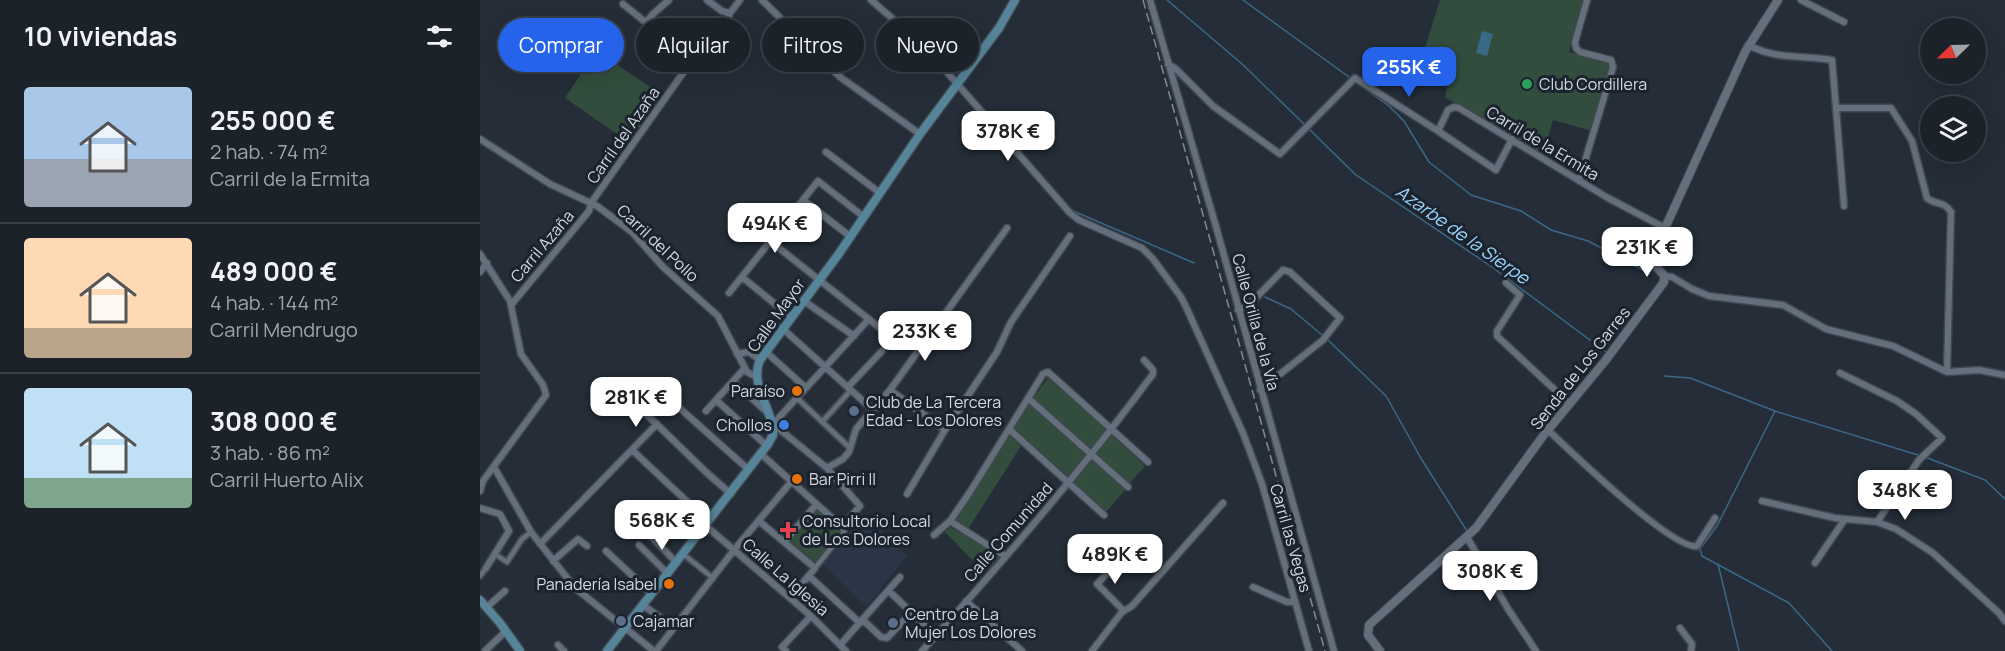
<!DOCTYPE html>
<html lang="es">
<meta charset="utf-8">
<style>
:root{--surface:#1b222a;--page:#242a32;--text:#f1f3f6;--muted:#a0a4a8;--line:#393f47;--accent:#2563eb}
body{margin:0;font-family:Manrope,sans-serif;background:var(--page);color:var(--text);height:100vh;display:flex;flex-direction:column;font-size:22px;white-space:nowrap}
*{box-sizing:border-box;margin:0}
p{font-size:20px;color:var(--muted)}
.icon{flex:none;width:33px;height:33px;fill:none;stroke:currentColor;stroke-width:2;stroke-linecap:round;stroke-linejoin:round}
.map{position:relative;flex:1;overflow:hidden}
.drawer{display:flex;flex-direction:column;background:var(--surface);width:480px}
.drawer>*{flex:none}
.guide{position:absolute;left:18px;top:18px;width:570px;height:54px;display:flex;gap:12px}
.needle{width:39px;rotate:247deg}
.buttons{position:absolute;left:1440px;top:18px;display:grid;gap:12px}
.buttons a{display:grid;place-items:center;width:66px;height:66px;border-radius:50%;background:var(--surface);box-shadow:0 6px 24px #0002,0 0 0 2px var(--line);font-size:30px}
.price{position:absolute;translate:-50% -51px;padding:0 14px;border-radius:12px;background:#fff;color:#222;font-size:20px;line-height:39px;filter:drop-shadow(0 2px 3px #0008)}
.price::after{content:'';position:absolute;left:50%;top:36px;width:18px;height:14px;margin-left:-9px;background:inherit;clip-path:polygon(0 0,100% 0,50% 100%)}
.price.selected{background:var(--accent);color:#fff}
ul{padding:0;list-style:none}
li{display:flex;align-items:center;gap:18px;height:150px;padding:0 24px}
li+li{border-top:2px solid var(--line)}
li span{display:grid;place-items:center;flex:none;width:168px;height:120px;border-radius:6px;color:#555}
li>.icon{margin-inline-start:auto}
span .icon{width:72px;height:72px;fill:#fffc;stroke-width:1}
li b{font-size:26px}
h2{display:flex;justify-content:space-between;align-items:center;height:72px;padding:0 24px;font-size:26px}
.chip{padding:0 21px;border-radius:27px;background:var(--surface);box-shadow:0 6px 24px #0002,0 0 0 2px var(--line);font-size:21px;line-height:54px}
.chip.selected{background:var(--accent);color:#fff}
main{display:flex;flex:1;min-height:0}
.map>svg:first-child{display:block}
.built{fill:#2a3646}
.green{fill:#324d3d}
.water{fill:#3a6986}
.lines{fill:none;stroke-linecap:round;stroke-linejoin:round}
.stream{stroke:#3a6986;stroke-width:1.5}
.pedestrian-casing{stroke:#404851;stroke-width:8}
.minor-casing{stroke:#404851;stroke-width:9}
.tertiary-casing{stroke:#404851;stroke-width:10}
.secondary-casing{stroke:#404851;stroke-width:11}
.pedestrian{stroke:#656e7b;stroke-width:4.5}
.minor{stroke:#656e7b;stroke-width:6}
.tertiary{stroke:#656e7b;stroke-width:8}
.secondary{stroke:#568498;stroke-width:8}
.rail{stroke:#828992;stroke-width:1.5;stroke-dasharray:9 4.5;stroke-linecap:butt}
.leisure-dot{fill:#2e9e5b;stroke:#1b232e;stroke-width:2}
.food-dot{fill:#e8710a;stroke:#1b232e;stroke-width:2}
.service-dot{fill:#5c6f8a;stroke:#1b232e;stroke-width:2}
.shop-dot{fill:#3f7fe0;stroke:#1b232e;stroke-width:2}
.health-dot{fill:#e0444e;stroke:#1b232e;stroke-width:2}
.labels{text-anchor:middle;dominant-baseline:central;stroke-width:6;stroke-linejoin:round;paint-order:stroke}
.poi-label{font-size:16px;fill:#d3d9e0;stroke:#1b232e;text-anchor:start}
.street-label{font-size:16px;fill:#d3d9e0;stroke:#1b232e}
.water-label{font-size:18px;font-style:italic;fill:#9bd5fb;stroke:#1b232e}
</style>
<main>
<section class="drawer">
<h2>10 viviendas<svg class="icon" aria-label="filters" viewBox="0 0 24 24"><path d="M4 7h16M4 17h16"/><circle cx="9" cy="7" r="2"/><circle cx="15" cy="17" r="2"/></svg></h2>
<ul>
<li><span style="background:linear-gradient(#a9c7e8 60%,#9aa5b1 0)"><svg class="icon" aria-label="home" viewBox="0 0 24 24"><path d="M3 11l9-7 9 7M6 9v11h12V9"/></svg></span><div><b>255 000 €</b><p>2 hab. · 74 m²</p><p>Carril de la Ermita</p></div></li>
<li><span style="background:linear-gradient(#ffd9b3 75%,#b9a48a 0)"><svg class="icon" aria-label="home" viewBox="0 0 24 24"><path d="M3 11l9-7 9 7M6 9v11h12V9"/></svg></span><div><b>489 000 €</b><p>4 hab. · 144 m²</p><p>Carril Mendrugo</p></div></li>
<li><span style="background:linear-gradient(#bfe0f5 75%,#7fa58c 0)"><svg class="icon" aria-label="home" viewBox="0 0 24 24"><path d="M3 11l9-7 9 7M6 9v11h12V9"/></svg></span><div><b>308 000 €</b><p>3 hab. · 86 m²</p><p>Carril Huerto Alix</p></div></li>
</ul>
</section>
<div class="map">
<svg width="1525" height="651" viewBox="0 0 1525 651">
<rect width="100%" height="100%" fill="#242d38"/>
<!-- built -->
<path class="built" d="M386 514 427 556 386 607 341 562Z"/>
<!-- green -->
<path class="green" d="M960 0H1103L1089 52 1131 64V68L1112 131 1073 120 1063 155 965 97 971 71 940 63Z
M116 51 184 96 150 143 85 98Z
M568 378 627 428 611 449 553 398Z
M549 404 606 454 588 476 533 428Z
M531 433 543 443 488 529 475 519Z
M632 435 665 466 649 484 616 454Z
M613 458 647 488 625 513 592 481Z
M336 509 362 533 335 564 308 540Z
M470 527 521 556 505 573 465 532Z"/>
<!-- water -->
<path class="water" d="M1002 31 1013 34 1007 56 996 53Z"/>
<g class="lines">
<!-- stream -->
<path class="stream" d="M687 0 761 63 824 124
M763 0 869 77
M877 83 909 106 924 121 949 162 991 195 1041 211 1071 230 1108 241 1163 270
M830 130 876 175 1012 267 1126 352
M591 210 714 263
M785 297 811 309 842 335
M848 340 906 396 942 460 987 531
M1184 376 1210 378 1295 411 1438 455
M1295 411 1237 526 1220 549 1222 556 1309 603 1352 651
M1445 457 1505 480 1525 499
M1238 564 1259 651"/>
<defs>
<path id="pedestrian" d="M317 398 370 448
M342 422 371 390
M15 554 27 562 42 539 51 532
M203 554 233 578
M335 568 364 532 362 527
M0 576 6 568"/>
<path id="minor" d="M227 0 242 11 250 13
M282 0 360 77 440 134
M391 0 436 39 459 63 590 213 599 220 662 248 673 259 701 297 707 309 763 433 782 484 829 651
M670 0 735 223 854 651
M1321 0 1364 22
M143 4 164 21H167L174 13 189 0
M1268 45C1297 60 1321 55 1352 60L1356 108H1411L1432 141 1447 198C1455 205 1465 201 1471 212L1467 372
M688 64 696 69 733 106 800 154 875 78 958 131 968 110 974 107 979 108 1128 198 1185 228
M1356 108 1364 206
M958 131 1016 170 1032 139
M0 139 70 184 117 206 152 232 183 267 238 316 267 372 277 377
M346 152 400 193
M1099 181 1133 67 1131 60 1100 52 1096 48 1095 42 1107 0
M323 200 371 237
M290 241 400 328
M0 254 30 301 41 354 63 385 66 395 3 481 0 491
M0 272 7 263
M1185 276 1192 277 1212 289 1229 296 1303 305 1346 329 1413 346 1467 372 1499 370 1525 375
M262 277 311 317
M1026 283 1040 295 1017 331V336L1090 404
M249 293 338 181 384 217
M324 301 374 336
M31 305 109 211 111 203 208 66 222 48 236 40 246 27 250 13 260 0
M758 310 769 305 803 270 810 272 860 318 843 340 780 390
M302 328 393 410
M285 351 326 388
M257 354 269 352 280 360
M1360 373 1417 401 1436 414 1462 438 1439 460 1397 522
M253 381 288 413
M368 387 402 351
M177 388 269 470
M410 390 465 430
M548 398 648 487
M236 400 287 446
M159 407 227 473 251 494
M226 411 264 369
M529 429 624 515
M1068 430C1089 450 1194 551 1217 546L1235 518
M152 450 229 522
M281 454 362 527 380 506 347 468 293 424 389 319
M14 467 51 532 95 588 174 651
M347 468 363 459 369 452 376 429 410 390 527 228
M427 494 465 430 517 352 531 322 590 236
M1282 501 1355 518 1397 522 1416 529 1453 553 1519 613 1525 621
M0 508 20 514 29 531 6 568
M153 518 197 563
M279 521 335 568 311 597
M470 521 525 556
M226 526 331 616 366 651
M454 535 470 521 490 492 563 374 568 372 668 462
M987 537 1028 609 1056 651
M304 542 336 505
M60 544 177 424
M159 545 188 574
M126 551 172 594
M641 559 617 584 644 611
M73 561 98 539 107 546
M1335 563 1365 519
M329 576 380 623
M773 587 807 602H815
M409 591 456 636
M486 601 542 651
M163 605 193 627
M7 607 25 591
M383 620 401 637 407 638 431 613
M1200 628 1212 644 1211 651
M78 645 84 651
M360 645 420 577
M5 651 26 631
M176 651 254 550 311 482
M306 651 302 647 331 616
M442 651C523 562 602 470 673 374V370L664 360
M612 651 642 612 652 606 743 503"/>
<path id="tertiary" d="M900 651 888 635 889 625 996 528 1063 436 1125 361 1184 282V275L1172 263 1175 250 1265 52 1298 0"/>
<path id="secondary" d="M0 600 20 623 40 651
M127 651 288 444 293 435V428C289 405 270 382 280 360L358 255 440 134 519 28 535 0"/>
</defs>
<!-- pedestrian casing -->
<use href="#pedestrian" class="pedestrian-casing"/>
<!-- minor casing -->
<use href="#minor" class="minor-casing"/>
<!-- tertiary casing -->
<use href="#tertiary" class="tertiary-casing"/>
<!-- secondary casing -->
<use href="#secondary" class="secondary-casing"/>
<!-- pedestrian -->
<use href="#pedestrian" class="pedestrian"/>
<!-- minor -->
<use href="#minor" class="minor"/>
<!-- tertiary -->
<use href="#tertiary" class="tertiary"/>
<!-- secondary -->
<use href="#secondary" class="secondary"/>
<!-- rail -->
<path class="rail" d="M663 0 845 651"/>
</g>
<!-- markers -->
<circle class="leisure-dot" cx="1047" cy="84" r="6"/>
<g class="food-dot">
<circle cx="317" cy="391" r="6"/>
<circle cx="317" cy="479" r="6"/>
<circle cx="189" cy="584" r="6"/>
</g>
<g class="service-dot">
<circle cx="374" cy="411" r="6"/>
<circle cx="141" cy="621" r="6"/>
<circle cx="413" cy="623" r="6"/>
</g>
<circle class="shop-dot" cx="304" cy="425" r="6"/>
<path class="health-dot" d="M305 521h6v6h6v6h-6v6h-6v-6h-6v-6h6z"/>
<g class="labels">
<!-- poi labels -->
<g class="poi-label">
<text x="1059" y="84">Club Cordillera</text>
<text x="305" y="391" text-anchor="end">Paraíso</text>
<text x="386" y="402">Club de La Tercera<tspan x="386" dy="18">Edad - Los Dolores</tspan></text>
<text x="292" y="425" text-anchor="end">Chollos</text>
<text x="329" y="479">Bar Pirri II</text>
<text x="322" y="521">Consultorio Local<tspan x="322" dy="18">de Los Dolores</tspan></text>
<text x="177" y="584" text-anchor="end">Panadería Isabel</text>
<text x="425" y="614">Centro de La<tspan x="425" dy="18">Mujer Los Dolores</tspan></text>
<text x="153" y="621">Cajamar</text>
</g>
<!-- street labels -->
<g class="street-label">
<text transform="translate(143 135) rotate(-55)">Carril del Azaña</text>
<text transform="translate(1063 143) rotate(31)">Carril de la Ermita</text>
<text transform="translate(178 243) rotate(43)">Carril del Pollo</text>
<text transform="translate(62 246) rotate(-50)">Carril Azaña</text>
<text transform="translate(296 315) rotate(-54)">Calle Mayor</text>
<text transform="translate(776 322) rotate(75)">Calle Orilla de la Vía</text>
<text transform="translate(1100 368) rotate(-52)">Senda de Los Garres</text>
<text transform="translate(528 532) rotate(-49)">Calle Comunidad</text>
<text transform="translate(811 538) rotate(74)">Carril las Vegas</text>
<text transform="translate(306 577) rotate(41)">Calle La Iglesia</text>
</g>
<!-- water labels -->
<g class="water-label">
<text transform="translate(983 234) rotate(35)">Azarbe de la Sierpe</text>
</g>
</g>
</svg>
<div class="buttons">
<a><svg class="needle" viewBox="-14 -14 28 28"><path d="M0-13l5 13h-10z" fill="#e53935"/><path d="M0 13l5-13h-10z" fill="#a0a4a8"/></svg></a>
<a><svg class="icon" aria-label="layers" viewBox="0 0 24 24"><path d="M12 4l9 5-9 5-9-5zM3 14l9 5 9-5"/></svg></a>
</div>
<b class="price selected" style="left:929px;top:98px">255K €</b>
<b class="price" style="left:528px;top:162px">378K €</b>
<b class="price" style="left:295px;top:254px">494K €</b>
<b class="price" style="left:1167px;top:278px">231K €</b>
<b class="price" style="left:445px;top:362px">233K €</b>
<b class="price" style="left:156px;top:428px">281K €</b>
<b class="price" style="left:1425px;top:521px">348K €</b>
<b class="price" style="left:182px;top:551px">568K €</b>
<b class="price" style="left:635px;top:585px">489K €</b>
<b class="price" style="left:1010px;top:602px">308K €</b>
<div class="guide">
<a class="chip selected">Comprar</a>
<a class="chip">Alquilar</a>
<a class="chip">Filtros</a>
<a class="chip">Nuevo</a>
</div>
</div>
</main>
